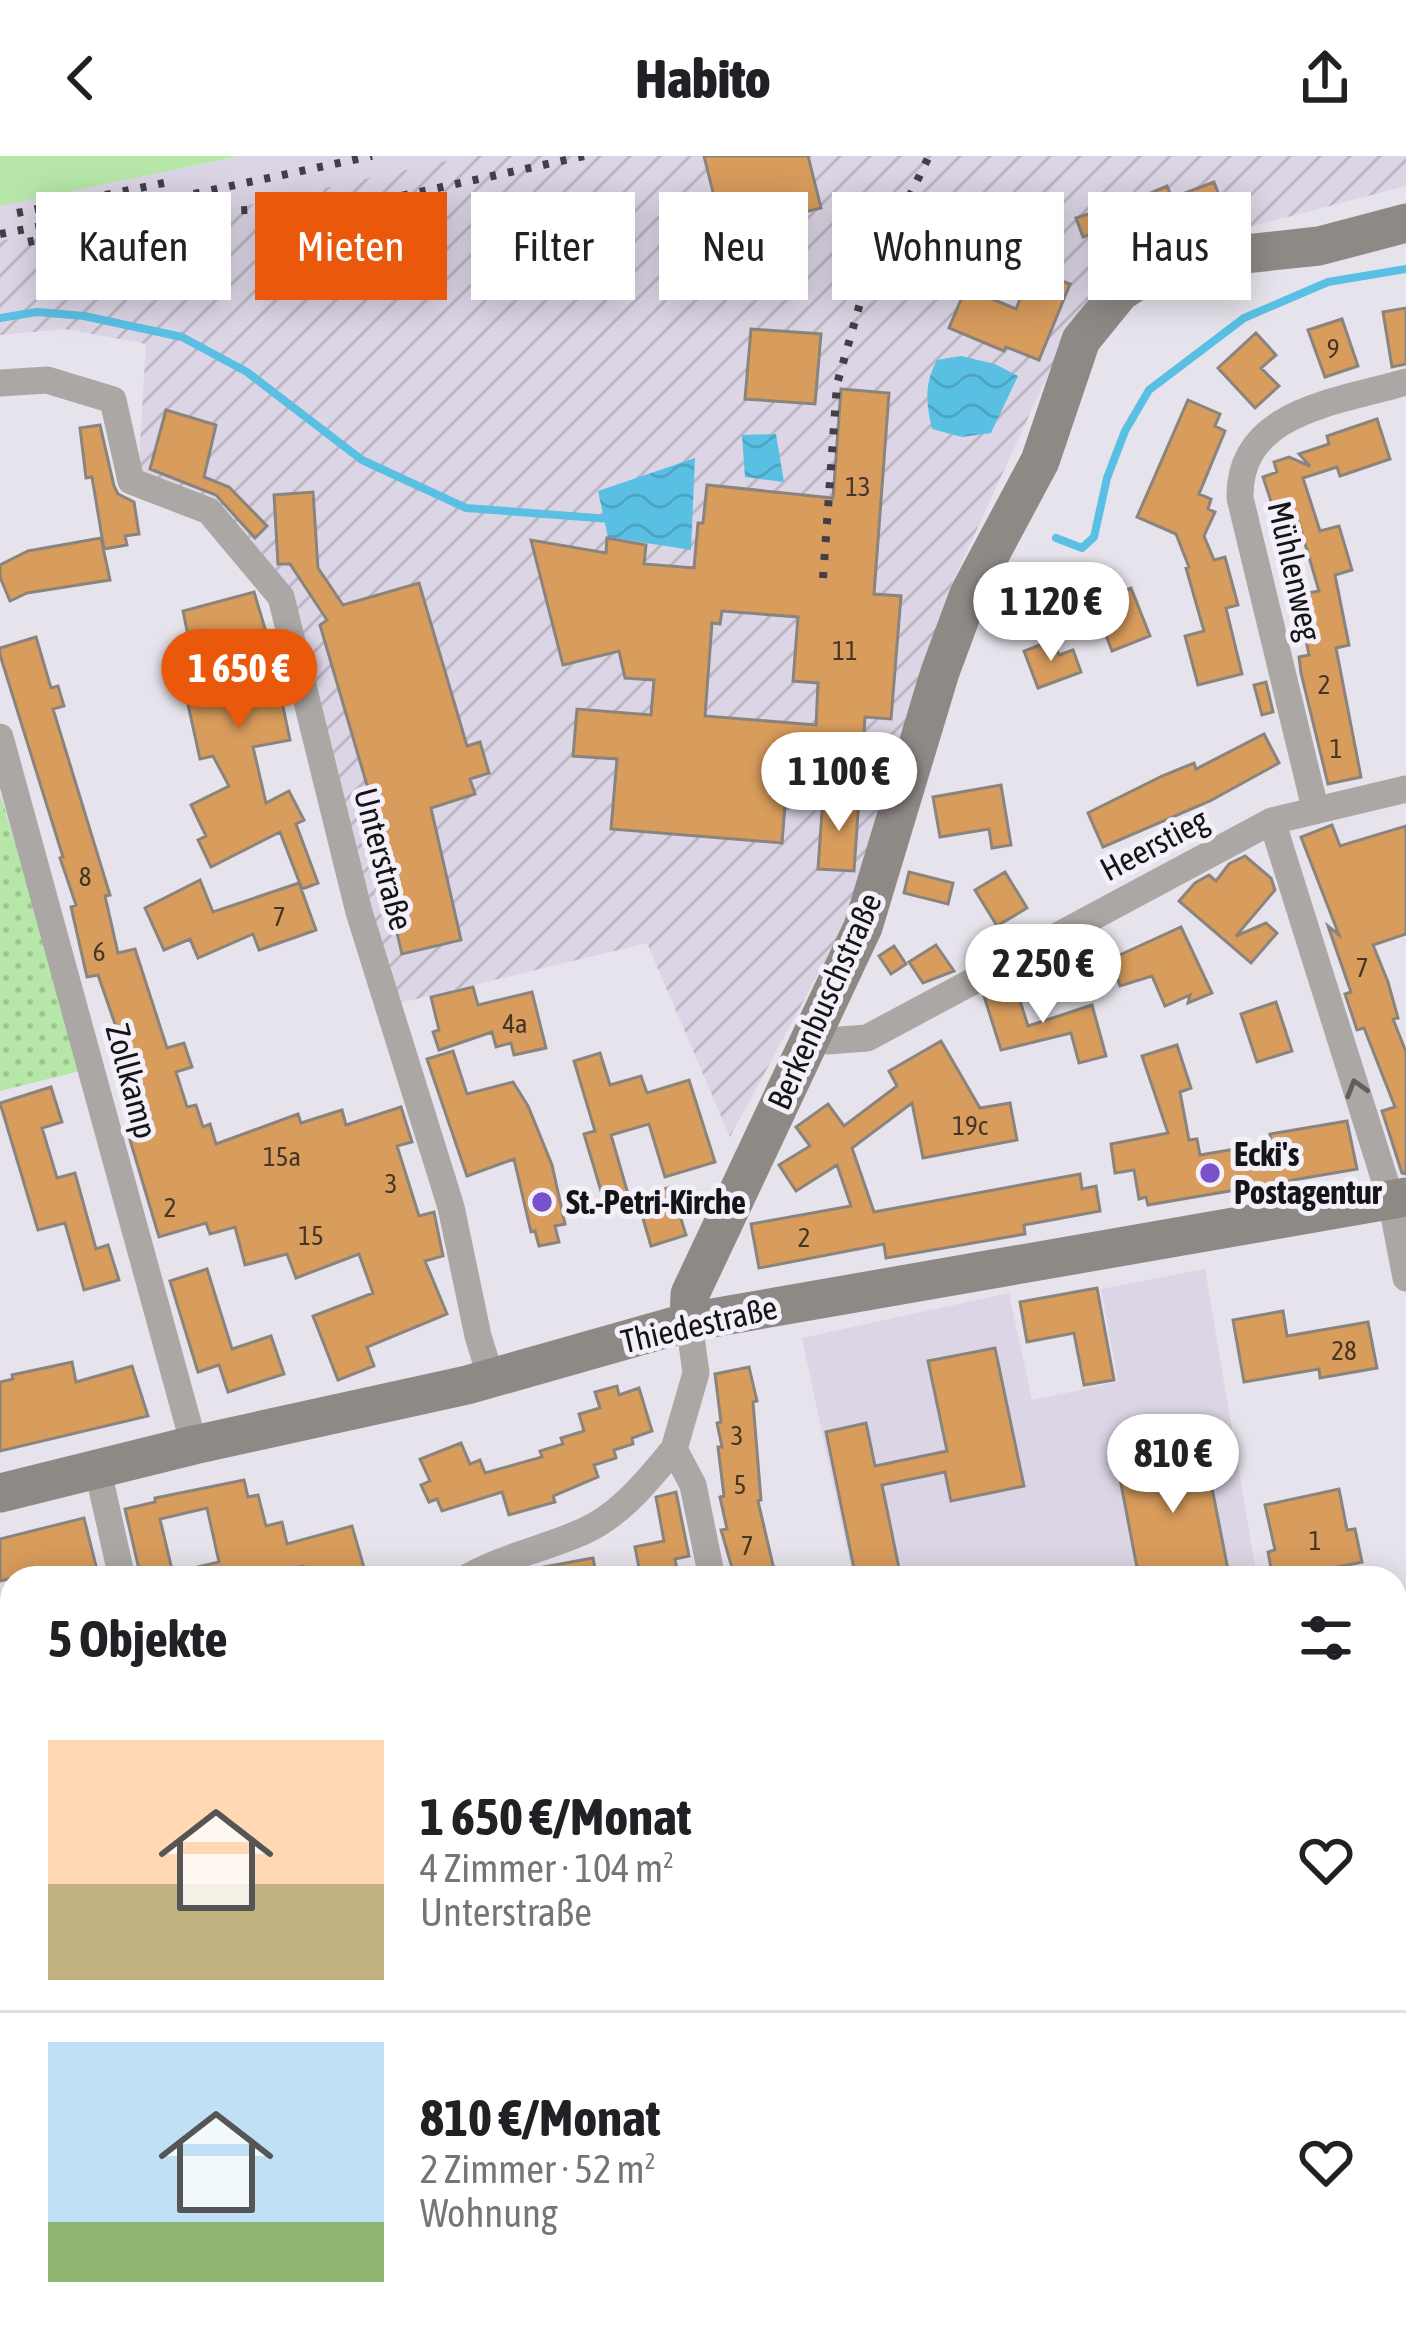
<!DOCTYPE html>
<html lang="de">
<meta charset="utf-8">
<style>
:root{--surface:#fff;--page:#f6f6f6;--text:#202124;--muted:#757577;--line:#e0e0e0;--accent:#ea580c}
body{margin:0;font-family:"Asap Condensed",sans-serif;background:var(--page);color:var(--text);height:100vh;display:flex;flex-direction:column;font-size:45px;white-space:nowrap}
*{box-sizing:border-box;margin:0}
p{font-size:39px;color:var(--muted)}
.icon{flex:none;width:66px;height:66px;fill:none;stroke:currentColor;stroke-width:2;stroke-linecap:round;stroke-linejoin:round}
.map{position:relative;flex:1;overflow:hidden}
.drawer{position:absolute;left:0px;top:1410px;width:1407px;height:771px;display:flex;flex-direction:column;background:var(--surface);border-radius:36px 36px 0 0;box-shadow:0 6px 30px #0003}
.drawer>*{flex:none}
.banner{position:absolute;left:36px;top:36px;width:1335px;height:108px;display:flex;gap:24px}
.price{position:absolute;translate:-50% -102px;padding:0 27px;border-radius:42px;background:#fff;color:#222;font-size:39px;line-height:78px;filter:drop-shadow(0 3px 6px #0008)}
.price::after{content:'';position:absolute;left:50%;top:72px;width:36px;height:27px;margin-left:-18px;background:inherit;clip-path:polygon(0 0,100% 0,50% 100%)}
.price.selected{background:var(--accent);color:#fff}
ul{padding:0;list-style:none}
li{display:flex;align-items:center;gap:36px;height:300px;padding:0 48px}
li+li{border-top:3px solid var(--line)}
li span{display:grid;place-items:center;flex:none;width:336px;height:240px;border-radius:0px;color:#555}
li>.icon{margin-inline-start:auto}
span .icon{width:144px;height:144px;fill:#fffc;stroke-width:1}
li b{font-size:51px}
h2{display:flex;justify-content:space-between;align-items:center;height:144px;padding:0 48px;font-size:51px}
.chip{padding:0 42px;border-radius:0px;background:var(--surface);box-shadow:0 6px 30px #0003;font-size:42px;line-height:108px}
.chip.selected{background:var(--accent);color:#fff}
header{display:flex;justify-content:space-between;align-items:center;height:156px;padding:0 48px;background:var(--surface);font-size:54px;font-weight:800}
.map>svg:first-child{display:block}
.built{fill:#dcd5e5}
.industrial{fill:url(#industrial-furrows)}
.green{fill:#b6e7a8}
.garden{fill:url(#garden-dots)}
.water{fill:url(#water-waves)}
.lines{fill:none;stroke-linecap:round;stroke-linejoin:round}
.stream{stroke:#59c0e4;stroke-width:8}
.building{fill:#d89c5c;stroke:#8b847d;stroke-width:3;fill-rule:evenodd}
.street{stroke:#aba7a5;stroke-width:27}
.secondary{stroke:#8f8986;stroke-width:39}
.highway{stroke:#6a625d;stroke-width:51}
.rail{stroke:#424045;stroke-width:8;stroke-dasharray:6 12;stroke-linecap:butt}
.oneway{stroke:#605e5e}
.poi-dot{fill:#7951cb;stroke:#f4f0f9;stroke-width:4.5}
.labels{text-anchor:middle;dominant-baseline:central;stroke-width:10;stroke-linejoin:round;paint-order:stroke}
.number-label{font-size:27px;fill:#463628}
.street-label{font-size:33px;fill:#151417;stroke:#f4f0f9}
.poi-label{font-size:33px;font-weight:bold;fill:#151417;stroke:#f4f0f9;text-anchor:start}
</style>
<header><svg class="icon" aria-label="back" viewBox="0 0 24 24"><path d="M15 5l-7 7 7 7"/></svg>Habito<svg class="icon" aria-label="share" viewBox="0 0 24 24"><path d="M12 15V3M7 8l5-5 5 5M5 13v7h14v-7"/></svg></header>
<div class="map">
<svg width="1406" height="2180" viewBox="0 0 1406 2180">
<defs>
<pattern id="industrial-furrows" width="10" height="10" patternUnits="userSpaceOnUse" patternTransform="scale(3)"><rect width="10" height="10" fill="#dcd5e5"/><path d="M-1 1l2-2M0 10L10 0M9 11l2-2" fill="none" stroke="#bcb6c4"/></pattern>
<pattern id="garden-dots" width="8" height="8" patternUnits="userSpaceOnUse" patternTransform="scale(3)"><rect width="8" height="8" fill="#b6e7a8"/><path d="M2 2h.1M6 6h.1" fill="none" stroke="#9cc590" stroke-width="1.8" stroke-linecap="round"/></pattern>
<pattern id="water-waves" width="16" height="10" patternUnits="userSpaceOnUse" patternTransform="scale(3)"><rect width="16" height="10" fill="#59c0e4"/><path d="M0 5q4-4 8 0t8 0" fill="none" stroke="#4da4c3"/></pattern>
</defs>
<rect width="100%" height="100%" fill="#e7e3ec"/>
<!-- built -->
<path class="built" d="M240 0H468L244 50 149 54 94 46 30 62 33 78 0 85V50Z
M1205 1113 1257 1422H853L802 1182 1009 1137 1032 1244 1118 1226 1101 1133Z"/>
<!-- industrial -->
<path class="industrial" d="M468 0H1406V30L1134 101 1061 190 949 434 875 713 730 981 647 787 396 848 292 433 213 350 138 320 146 188 65 173 0 179V85L33 78 30 61 94 46 149 54 244 50Z"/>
<!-- green -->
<path class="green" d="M0 0H240L0 50Z"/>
<!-- garden -->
<path class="garden" d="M0 638 84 914 0 935Z"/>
<!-- water -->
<path class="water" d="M961 200 995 208 1018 220 991 277 962 281 932 273C926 247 924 228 937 204Z
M776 278 784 326 745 321 742 279Z
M695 302 691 394 608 381 598 335Z"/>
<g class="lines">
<!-- stream -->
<path class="stream" d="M0 162 37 156 84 160 182 181 247 216 362 304 466 352 610 363
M1056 382 1082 392 1094 381 1107 322 1125 275 1149 234 1244 162 1328 126 1406 113"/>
</g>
<!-- building -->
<path class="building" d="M704 0H808L821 52 723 76Z
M1214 26 1229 66 1198 71 1195 62 1119 93 1108 59 1150 44 1148 38 1167 30 1172 42Z
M1094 56 1101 74 1083 81 1076 62Z
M1032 113 1070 128 1039 204 1006 191 1004 195 949 172 966 132 1016 153Z
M1406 152V208L1392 211 1383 156Z
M1342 163 1358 210 1325 221 1308 174Z
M751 173 821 178 815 248 745 243Z
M1256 177 1276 199 1261 212 1279 230 1255 252 1218 212Z
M841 233 889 237 874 438 901 440 891 563 865 561 863 592 790 586 782 687 611 673 617 603 573 600 577 553 651 559 654 524 625 522 619 495 563 509 531 384 606 397 607 382 646 389 644 408 694 412 698 367H703L707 329 833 342ZM722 455 798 461 793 525 818 527 816 569 705 560 712 467 720 468Z
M1188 244 1220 258 1215 270 1225 275 1199 338 1211 343 1208 353 1215 356 1204 380 1214 404 1225 401 1238 449 1226 452 1242 518 1198 529 1185 480 1204 475 1186 412 1189 411 1176 378 1137 361Z
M166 254 216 269 204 321 229 331 267 370 255 382 216 339 150 313Z
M1377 263 1390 303 1340 320 1337 311 1303 322 1320 375 1339 370 1352 414 1335 419 1349 489 1336 492 1361 621 1328 628 1301 517 1299 501 1309 499 1297 439 1319 435 1299 367 1280 373 1263 321 1277 316 1274 306 1289 301 1310 310 1299 298 1329 288 1327 280Z
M100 269 114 330 118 338 134 346 139 378 125 380 127 389 104 393 92 321 86 322 80 272Z
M313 336 318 412 343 449 419 427 467 590 480 586 489 617 470 623 475 638 431 652 461 784 402 798 378 696 386 694 320 469 327 464 290 408H278L274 339Z
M101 382 110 424 27 437 10 445 0 421V409L28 395Z
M1131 432 1150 480 1112 495 1094 447Z
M254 436 270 489 290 584 253 591 266 647 289 635 304 664 296 668 318 727 302 733 280 676 211 711 198 684 206 680 191 649 229 630 213 600 200 603 182 521 196 518 183 455Z
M36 481 51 532 58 530 64 550 53 553 110 739 105 740 118 797 135 793 167 892 184 887 192 911 176 916 187 951 196 949 203 971 210 968 216 988 298 958 301 967 342 954 346 969 401 951 412 986 397 990 419 1060 434 1056 443 1100 425 1105 447 1158 367 1191 374 1210 338 1224 313 1160 373 1137 359 1098 296 1122 287 1098 245 1109 235 1071 210 1078 206 1067 159 1081 130 984 153 977 98 819 87 821 71 751 76 749 60 702 63 701 0 499V492Z
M1053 484 1059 499 1073 494 1081 516 1038 532 1024 495Z
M1266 526 1273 556 1262 559 1254 529Z
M1264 578 1279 607 1210 645 1103 691 1088 657 1162 620 1194 607 1196 613Z
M1001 629 1011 689 992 692 989 673 940 681 933 641Z
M823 641 859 643 854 715 818 713Z
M1332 669 1340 690 1406 670V778L1373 789 1388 826 1398 862 1393 863 1406 896V1018L1402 1017 1382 955 1395 951 1364 872 1357 874 1345 838 1351 836 1328 770 1339 779 1301 681Z
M1245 700 1271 722 1275 734 1236 780 1266 767 1277 777 1251 807 1179 745 1195 727 1209 719 1216 725 1229 708Z
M909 716 953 727 948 748 904 737Z
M1005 716 1027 752 997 770 975 734Z
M200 724 213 756 299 727 316 774 259 794 253 778 198 802 190 783 164 794 145 752Z
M1181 771 1212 837 1188 847 1190 839 1165 850 1152 820 1120 830 1111 803Z
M936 789 954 815 923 827 909 806Z
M894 790 906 808 891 818 879 800Z
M1015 829 1028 870 1092 849 1106 900 1079 907 1071 877 1001 894 984 840Z
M473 831 478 849 532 836 546 892 514 899 511 887 496 891 492 876 439 894 433 876 439 874 431 841Z
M1276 846 1292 895 1257 906 1241 858Z
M941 885 980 952 1010 947 1017 984 923 1002 912 947 852 992 874 1056 1080 1018 1082 1033 1096 1030 1100 1055 1024 1069 1025 1078 886 1102 884 1088 759 1112 751 1068 851 1050 837 1009 796 1035 779 1009 810 990 796 971 828 948 844 970 897 930 889 915Z
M1177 889 1191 932 1180 936 1189 984 1197 983 1200 999 1271 987 1270 978 1347 965 1357 1013 1148 1049 1146 1041 1139 1043 1134 1014 1115 1017 1111 988 1168 977 1142 900Z
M453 895 467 938 513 926 528 950 552 1009 565 1068 555 1070 559 1086 539 1090 535 1075 531 1076 514 1003 467 1020 427 903Z
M600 897 610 929 641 920 647 937 689 924 715 1006 665 1021 649 968 611 979 628 1038 604 1045 584 978 595 975 574 905Z
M51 931 62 966 42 972 57 1022 75 1017 96 1093 108 1089 119 1124 84 1134 65 1067 38 1074 0 947Z
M671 1031 686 1079 651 1090 637 1042Z
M207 1113 232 1193 271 1180 284 1218 228 1236 219 1209 198 1216 170 1125Z
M1097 1132 1114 1224 1084 1229 1074 1177 1027 1186 1020 1146Z
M1283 1155 1287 1180 1368 1166 1377 1212 1320 1222 1319 1213 1244 1226 1233 1164Z
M995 1192 1024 1330 951 1345 945 1316 882 1329 901 1422H856L826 1276 866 1267 875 1310 947 1295 928 1205Z
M72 1206 76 1226 132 1210 148 1260 0 1295V1226L13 1223 12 1219Z
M749 1211 757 1245 753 1246 761 1344 758 1345 776 1422H735L721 1374 727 1373 720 1341 724 1340 718 1291H722L717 1267 721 1266 715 1218Z
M617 1230 619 1239 639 1232 652 1275 632 1282 633 1288 614 1294 616 1302 594 1309 598 1321 553 1340 555 1346 509 1359 502 1336 442 1355 437 1343 429 1346 421 1329 430 1325 420 1303 461 1287 470 1308 480 1304 485 1317 542 1301 540 1295 563 1288 561 1282 584 1275 579 1258 600 1252 595 1236Z
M1204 1291 1229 1419 1139 1422 1117 1307Z
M244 1324 248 1341 258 1339 266 1370 282 1366 287 1388 352 1370 367 1422H306L303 1410 254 1422H182L181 1415 219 1406 207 1352 160 1363 174 1422H141L125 1353 155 1346V1342Z
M1339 1333 1347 1374 1355 1373 1362 1406 1305 1418 1306 1422H1273L1268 1396 1275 1394 1265 1349Z
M676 1336 689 1400 675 1403 679 1422H641L635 1391 664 1385 656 1341Z
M84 1362 99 1422H42L40 1416 0 1425V1383Z
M593 1402 597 1422H534L533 1413Z"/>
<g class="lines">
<!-- street -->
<path class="street" d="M0 227 47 224 113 244 131 325 209 355 281 441 359 756 451 1051 478 1180 491 1222
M0 581 194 1289
M1315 652 1240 342C1238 254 1339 246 1406 226
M1272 665 1391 1044 1406 1122
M810 882 827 885 867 882 1272 665 1406 633
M689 1166 696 1217 674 1293 693 1329 712 1422
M98 1315 122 1422
M466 1422C503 1401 543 1393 582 1376 621 1359 647 1325 674 1293
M1395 1604 1406 1603
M0 1814 12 1811"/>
<!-- secondary -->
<path class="secondary" d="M689 1166 690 1138 863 771 940 516 969 438 1040 305 1081 184 1120 136 1144 120 1179 105 1319 90 1406 67
M0 1337 194 1289 467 1229 689 1166 1406 1041"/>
<!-- highway -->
<path class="highway" d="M0 2004 12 2007
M1395 2025H1406
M0 2051 12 2052
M0 2089H12
M0 2139 12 2138"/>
<!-- rail -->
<path class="rail" d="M141 49 372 0
M17 57 164 27
M0 78 47 69
M28 86 120 66 211 56 369 47 584 0
M823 422 837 228 863 137 929 0"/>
</g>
<!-- one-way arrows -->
<defs><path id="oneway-chevron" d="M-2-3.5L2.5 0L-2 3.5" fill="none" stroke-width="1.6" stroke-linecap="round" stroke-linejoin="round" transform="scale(3)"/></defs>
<use class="oneway" href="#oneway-chevron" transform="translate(1356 932) rotate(-107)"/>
<!-- markers -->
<g class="poi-dot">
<circle cx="1210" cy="1017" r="12"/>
<circle cx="542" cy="1046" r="12"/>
</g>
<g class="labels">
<!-- number labels -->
<g class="number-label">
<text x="1333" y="192">9</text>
<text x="858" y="330">13</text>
<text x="845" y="494">11</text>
<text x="1324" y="528">2</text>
<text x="1336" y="592">1</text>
<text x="85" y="720">8</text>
<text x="279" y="760">7</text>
<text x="99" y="795">6</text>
<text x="1362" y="811">7</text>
<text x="515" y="867">4a</text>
<text x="970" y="969">19c</text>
<text x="282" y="1000">15a</text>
<text x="391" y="1027">3</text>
<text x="170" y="1051">2</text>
<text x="311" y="1079">15</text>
<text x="804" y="1081">2</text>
<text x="1344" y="1194">28</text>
<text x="737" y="1279">3</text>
<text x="740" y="1328">5</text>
<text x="1315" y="1384">1</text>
<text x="747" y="1389">7</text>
</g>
<!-- street labels -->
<g class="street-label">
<text transform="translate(1295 415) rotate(77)">Mühlenweg</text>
<text transform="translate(1154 688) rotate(-28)">Heerstieg</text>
<text transform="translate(384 703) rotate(75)">Unterstraße</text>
<text transform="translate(824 845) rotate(-66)">Berkenbuschstraße</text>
<text transform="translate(132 925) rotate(75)">Zollkamp</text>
<text transform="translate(699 1168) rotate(-13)">Thiedestraße</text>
</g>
<!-- poi labels -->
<g class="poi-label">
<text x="1234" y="998">Ecki's<tspan x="1234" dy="38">Postagentur</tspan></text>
<text x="566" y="1046">St.-Petri-Kirche</text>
</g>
</g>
</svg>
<b class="price" style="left:1051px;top:508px">1 120 €</b>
<b class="price selected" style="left:239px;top:575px">1 650 €</b>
<b class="price" style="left:839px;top:678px">1 100 €</b>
<b class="price" style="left:1043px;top:870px">2 250 €</b>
<b class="price" style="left:1173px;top:1360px">810 €</b>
<div class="banner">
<a class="chip">Kaufen</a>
<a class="chip selected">Mieten</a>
<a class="chip">Filter</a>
<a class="chip">Neu</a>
<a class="chip">Wohnung</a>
<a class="chip">Haus</a>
</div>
<section class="drawer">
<h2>5 Objekte<svg class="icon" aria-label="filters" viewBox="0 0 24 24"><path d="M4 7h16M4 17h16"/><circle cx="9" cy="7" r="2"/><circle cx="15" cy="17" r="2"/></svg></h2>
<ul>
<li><span style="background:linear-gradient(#ffd9b3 60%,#c2b280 0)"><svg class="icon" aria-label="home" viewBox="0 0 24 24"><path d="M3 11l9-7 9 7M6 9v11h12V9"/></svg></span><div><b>1 650 €/Monat</b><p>4 Zimmer · 104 m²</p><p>Unterstraße</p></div><svg class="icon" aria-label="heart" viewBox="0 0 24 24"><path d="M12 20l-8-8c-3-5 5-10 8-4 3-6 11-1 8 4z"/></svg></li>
<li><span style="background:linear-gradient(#bfe0f5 75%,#8fb573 0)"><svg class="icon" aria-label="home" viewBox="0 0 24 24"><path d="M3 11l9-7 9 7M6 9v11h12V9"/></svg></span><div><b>810 €/Monat</b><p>2 Zimmer · 52 m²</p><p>Wohnung</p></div><svg class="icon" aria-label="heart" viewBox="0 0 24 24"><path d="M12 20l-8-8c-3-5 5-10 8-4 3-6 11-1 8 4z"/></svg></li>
</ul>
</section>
</div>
